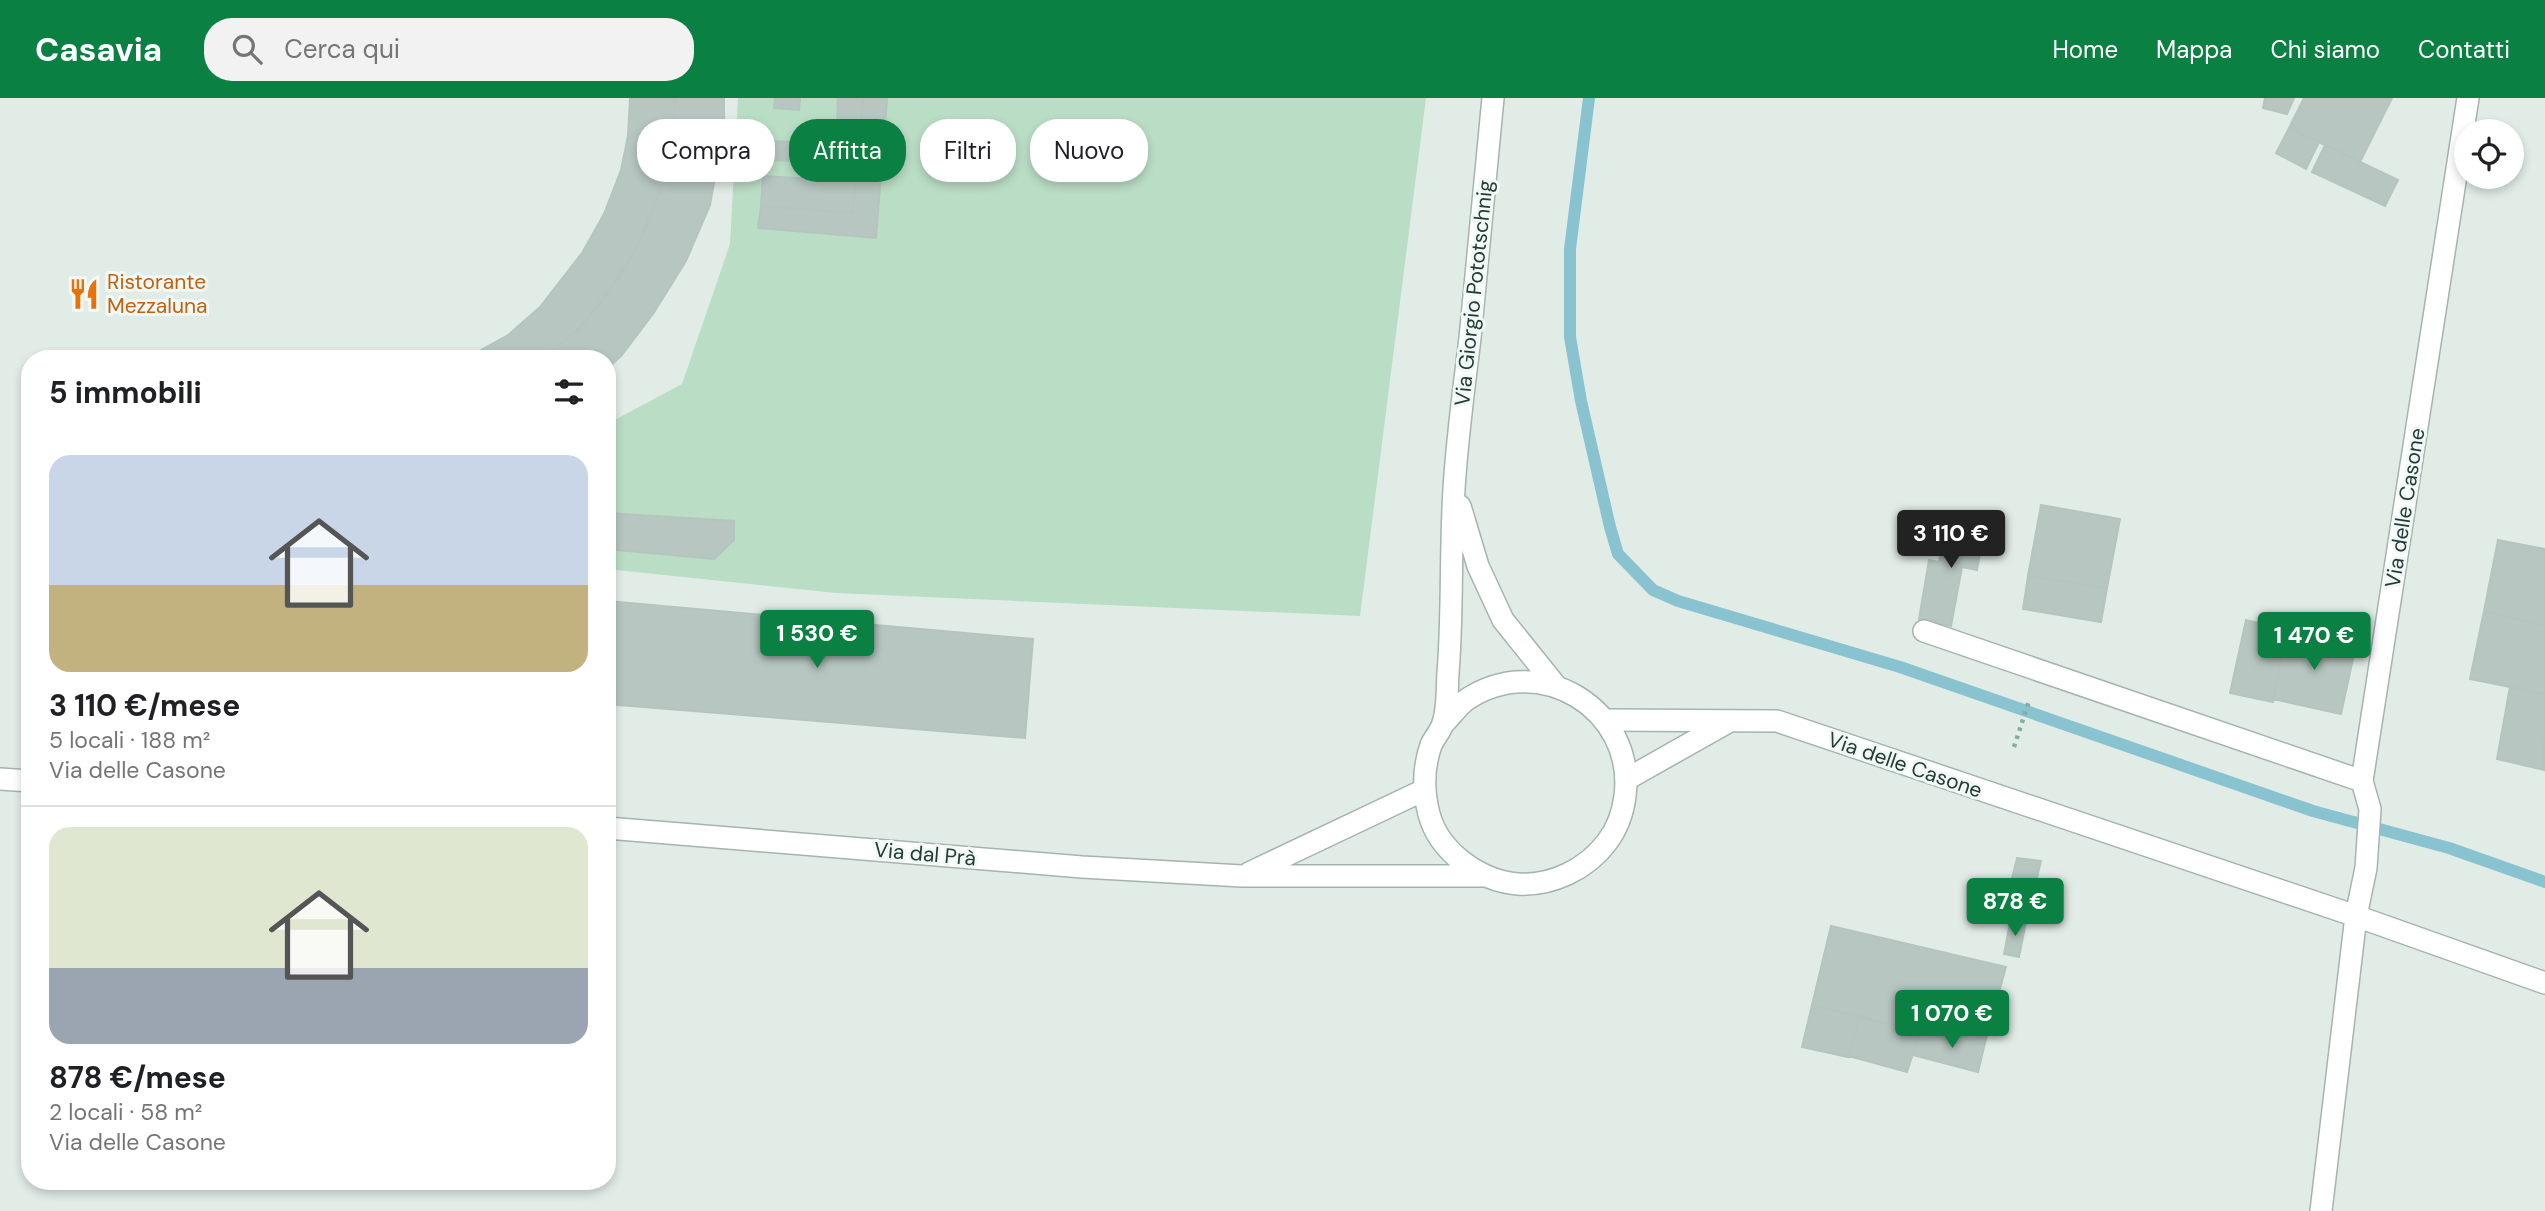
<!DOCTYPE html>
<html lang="it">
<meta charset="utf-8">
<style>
:root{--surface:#fff;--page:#f2f2f2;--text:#202124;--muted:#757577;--line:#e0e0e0;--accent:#0b8043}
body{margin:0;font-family:"DM Sans",sans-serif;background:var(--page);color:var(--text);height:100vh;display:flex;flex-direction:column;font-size:26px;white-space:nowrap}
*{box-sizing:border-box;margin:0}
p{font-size:23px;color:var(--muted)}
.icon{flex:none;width:38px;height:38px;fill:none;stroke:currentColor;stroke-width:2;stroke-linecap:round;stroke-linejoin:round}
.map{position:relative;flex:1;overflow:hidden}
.side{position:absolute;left:21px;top:252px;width:595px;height:840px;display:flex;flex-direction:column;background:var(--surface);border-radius:28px;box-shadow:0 4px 10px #0003}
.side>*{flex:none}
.top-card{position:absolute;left:637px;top:21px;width:665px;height:63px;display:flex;gap:14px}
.fabs{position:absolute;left:2454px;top:21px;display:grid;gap:14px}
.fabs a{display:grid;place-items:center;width:70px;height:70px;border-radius:50%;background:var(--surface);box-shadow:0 4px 10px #0003;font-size:35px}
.price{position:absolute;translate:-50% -60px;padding:0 16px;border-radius:7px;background:var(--accent);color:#fff;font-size:23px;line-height:46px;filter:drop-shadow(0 2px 4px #0008)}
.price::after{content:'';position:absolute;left:50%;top:42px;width:21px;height:16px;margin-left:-10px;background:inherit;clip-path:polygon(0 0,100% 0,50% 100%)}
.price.active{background:#222;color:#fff}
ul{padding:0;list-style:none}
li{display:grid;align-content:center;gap:14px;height:371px;padding:0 28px}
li+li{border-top:2px solid var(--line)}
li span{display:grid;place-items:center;height:217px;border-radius:21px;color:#555}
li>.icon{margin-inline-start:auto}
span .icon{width:126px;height:126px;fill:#fffc;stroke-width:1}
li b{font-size:30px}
h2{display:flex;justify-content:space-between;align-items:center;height:84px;padding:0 28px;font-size:30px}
.chip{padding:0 24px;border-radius:28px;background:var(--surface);box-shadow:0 4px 10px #0003;font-size:24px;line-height:63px}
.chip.active{background:var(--accent);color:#fff}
header{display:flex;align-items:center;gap:42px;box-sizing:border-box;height:98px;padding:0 35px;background:var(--accent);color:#fff}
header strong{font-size:33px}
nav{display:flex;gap:38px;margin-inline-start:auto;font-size:24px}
.search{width:490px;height:63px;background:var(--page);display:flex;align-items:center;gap:18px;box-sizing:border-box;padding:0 24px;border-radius:28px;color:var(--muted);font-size:26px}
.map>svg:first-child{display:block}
.green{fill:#baddc5}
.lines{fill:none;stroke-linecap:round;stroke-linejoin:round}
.stream{stroke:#8ac3d0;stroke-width:12}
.building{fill:#b7c6c0;stroke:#b4c5be;stroke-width:2}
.minor-casing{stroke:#a4b4ae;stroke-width:24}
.tertiary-casing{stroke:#a4b4ae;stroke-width:24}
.path{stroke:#82afa2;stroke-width:4.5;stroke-dasharray:3.5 5;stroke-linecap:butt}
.minor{stroke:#fff;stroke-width:21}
.tertiary{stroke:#fff;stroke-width:21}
.labels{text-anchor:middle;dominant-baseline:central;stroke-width:6;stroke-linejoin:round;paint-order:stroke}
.food-label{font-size:21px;fill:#c56008;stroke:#f2f8f5;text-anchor:start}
.street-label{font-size:21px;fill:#223c36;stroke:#f2f8f5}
</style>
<header>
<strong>Casavia</strong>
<div class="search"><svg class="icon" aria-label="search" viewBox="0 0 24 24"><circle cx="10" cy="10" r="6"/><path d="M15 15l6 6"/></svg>Cerca qui</div>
<nav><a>Home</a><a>Mappa</a><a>Chi siamo</a><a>Contatti</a></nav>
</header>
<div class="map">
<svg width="2545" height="1113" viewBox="0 0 2545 1113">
<rect width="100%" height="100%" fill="#e1ece7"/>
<!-- green -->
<path class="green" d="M738 0H1426L1360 518 836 495 607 471V326L682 286 730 146Z"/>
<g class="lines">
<!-- stream -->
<path class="stream" d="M1589 0 1570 151V239L1581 303 1610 429 1618 456 1653 492 1678 503 1900 569 2313 713 2449 750 2545 784"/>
</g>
<!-- building -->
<path class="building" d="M630 0H675V4L668 65 659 96 635 153 619 180 580 229 544 261H465L508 237 540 209 582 155 604 116 621 72 628 38Z
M675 0H724V29L710 107 686 163 653 216 621 258 607 271V261H544L580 229 601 205 635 153 649 125 668 65Z
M775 0H800L799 12 774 10Z
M838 0H863L861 27 837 25Z
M863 0H887L885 29 861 27Z
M2265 0H2294L2287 16 2263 10Z
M2304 0H2392L2360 64 2289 30Z
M2289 30 2319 44 2306 71 2276 55Z
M836 36 859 37 853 115 761 108 763 78 831 82Z
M859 37 884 39 876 140 758 130 761 108 853 115Z
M771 43 795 44 794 63 769 62Z
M2325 47 2398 82 2385 108 2312 74Z
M2041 407 2120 421 2107 490 2028 478Z
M607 415 734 423V442L714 461 607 451Z
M1948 420 1985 427 1977 472 1962 469 1951 528 1919 521 1929 462 1939 464Z
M2498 442 2545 451V528L2484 513Z
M2028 478 2107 490 2101 524 2023 511Z
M607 503 1033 541 1025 640 607 606Z
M2484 513 2545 528V596L2470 581Z
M2246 522 2287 532 2273 604 2230 595Z
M2287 532 2356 547 2341 616 2273 601Z
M2510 589 2545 596 2544 672 2497 661Z
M2017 760 2041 763 2026 824 1984 815 1989 791 2008 796Z
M2011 820 2026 824 2019 859 2004 856Z
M1831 828 2006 869 1986 941 1962 933 1959 945 1812 907Z
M1812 907 1860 918 1848 959 1802 949Z
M1860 918 1920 934 1907 974 1849 958Z
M1962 933 1986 941 1978 974 1913 957 1920 934 1959 945Z"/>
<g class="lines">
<defs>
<path id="minor" d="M1924 533 2362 683
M1605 622 1777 623 2356 818 2545 885
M1627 681 1728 624
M2321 1113 2356 818 2366 770 2370 711 2362 683 2468 0"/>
<path id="tertiary" d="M1460 408 1478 468 1503 522 1556 588
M1444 625C1451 618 1458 608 1466 602 1539 552 1636 611 1625 698 1623 714 1617 731 1607 744 1587 771 1552 788 1518 786 1480 783 1439 754 1429 716 1423 693 1423 670 1431 647 1434 640 1441 633 1443 625 1448 611 1447 590 1448 575 1453 514 1450 452 1454 391 1457 341 1464 290 1470 240 1478 160 1486 80 1493 0
M0 681 30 683
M607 730 1082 769 1242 778H1483
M1249 775 1424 692"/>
</defs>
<!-- minor casing -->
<use href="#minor" class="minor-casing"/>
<!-- tertiary casing -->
<use href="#tertiary" class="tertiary-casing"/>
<!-- path -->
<path class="path" d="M2014 649 2029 603"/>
<!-- minor -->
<use href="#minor" class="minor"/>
<!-- tertiary -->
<use href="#tertiary" class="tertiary"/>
</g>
<!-- icons -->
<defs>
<symbol id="restaurant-bare" viewBox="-9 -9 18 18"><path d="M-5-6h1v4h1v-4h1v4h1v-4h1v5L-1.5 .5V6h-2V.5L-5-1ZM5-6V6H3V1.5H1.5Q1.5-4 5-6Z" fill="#e8710a" stroke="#f2f8f5" stroke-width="2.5" paint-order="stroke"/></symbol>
</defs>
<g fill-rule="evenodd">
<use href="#restaurant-bare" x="62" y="174" width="44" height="44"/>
</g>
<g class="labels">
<!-- food labels -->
<g class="food-label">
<text x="107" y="184">Ristorante<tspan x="107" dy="24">Mezzaluna</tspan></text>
</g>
<!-- street labels -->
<g class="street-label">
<text transform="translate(1474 195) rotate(-84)">Via Giorgio Pototschnig</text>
<text transform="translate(2405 410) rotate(-81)">Via delle Casone</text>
<text transform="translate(1905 667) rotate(19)">Via delle Casone</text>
<text transform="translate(925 756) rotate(5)">Via dal Prà</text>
</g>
</g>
</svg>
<div class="fabs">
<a><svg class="icon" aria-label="locate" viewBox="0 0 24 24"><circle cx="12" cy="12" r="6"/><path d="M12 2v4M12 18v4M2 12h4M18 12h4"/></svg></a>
</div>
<b class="price active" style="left:1951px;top:472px">3 110 €</b>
<b class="price" style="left:817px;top:572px">1 530 €</b>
<b class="price" style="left:2314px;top:574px">1 470 €</b>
<b class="price" style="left:2015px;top:840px">878 €</b>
<b class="price" style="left:1952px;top:952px">1 070 €</b>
<div class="top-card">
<a class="chip">Compra</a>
<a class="chip active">Affitta</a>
<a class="chip">Filtri</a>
<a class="chip">Nuovo</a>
</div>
<section class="side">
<h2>5 immobili<svg class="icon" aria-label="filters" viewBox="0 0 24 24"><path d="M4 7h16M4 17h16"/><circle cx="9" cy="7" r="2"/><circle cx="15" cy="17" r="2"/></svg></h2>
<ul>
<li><span style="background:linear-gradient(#c9d6e8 60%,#c2b280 0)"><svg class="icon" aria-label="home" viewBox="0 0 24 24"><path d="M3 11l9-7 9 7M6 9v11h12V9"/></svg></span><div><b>3 110 €/mese</b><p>5 locali · 188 m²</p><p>Via delle Casone</p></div></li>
<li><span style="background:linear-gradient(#dfe7d0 65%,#9aa5b1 0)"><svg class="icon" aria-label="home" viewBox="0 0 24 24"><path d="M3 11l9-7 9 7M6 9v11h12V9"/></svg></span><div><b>878 €/mese</b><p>2 locali · 58 m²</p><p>Via delle Casone</p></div></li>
</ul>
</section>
</div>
